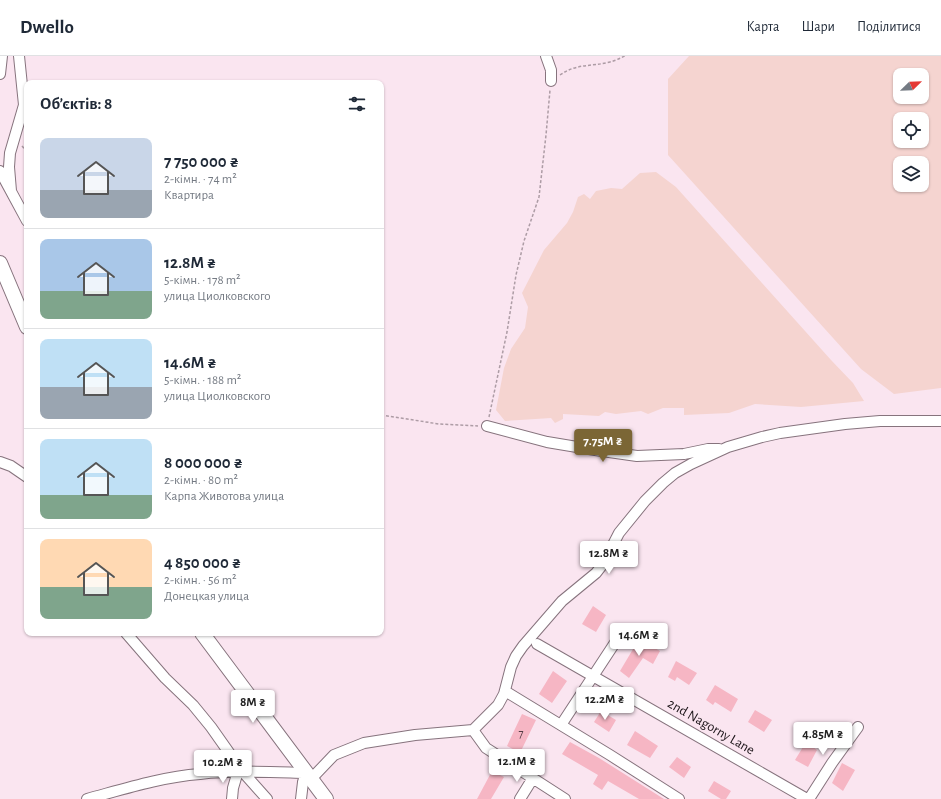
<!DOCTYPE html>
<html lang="uk">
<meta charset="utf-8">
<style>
:root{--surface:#fff;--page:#f2f2f3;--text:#1f2937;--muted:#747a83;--line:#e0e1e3;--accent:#7b6635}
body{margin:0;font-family:"Alegreya Sans",sans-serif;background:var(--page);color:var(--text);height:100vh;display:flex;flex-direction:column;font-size:15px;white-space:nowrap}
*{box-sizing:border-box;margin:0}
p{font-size:13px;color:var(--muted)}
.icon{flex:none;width:22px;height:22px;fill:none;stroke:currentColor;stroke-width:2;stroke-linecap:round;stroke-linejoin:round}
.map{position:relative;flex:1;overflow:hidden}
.details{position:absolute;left:24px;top:24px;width:360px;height:556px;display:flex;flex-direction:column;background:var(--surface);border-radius:8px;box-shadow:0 1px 3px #0004}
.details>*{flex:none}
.needle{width:26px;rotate:67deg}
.fabs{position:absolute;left:893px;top:12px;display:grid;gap:8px}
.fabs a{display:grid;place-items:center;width:36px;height:36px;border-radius:8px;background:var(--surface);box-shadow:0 1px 3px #0004;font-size:20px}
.price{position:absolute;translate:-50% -34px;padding:0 9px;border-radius:4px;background:#fff;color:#222;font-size:13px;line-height:26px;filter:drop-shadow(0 1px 2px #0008)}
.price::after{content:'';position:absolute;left:50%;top:24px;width:12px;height:9px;margin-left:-6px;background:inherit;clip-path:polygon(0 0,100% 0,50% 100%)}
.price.active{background:var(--accent);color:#fff}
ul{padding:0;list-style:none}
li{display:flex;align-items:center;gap:12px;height:100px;padding:0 16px}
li+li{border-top:1px solid var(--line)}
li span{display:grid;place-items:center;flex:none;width:112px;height:80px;border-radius:8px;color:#555}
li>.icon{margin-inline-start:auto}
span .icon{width:48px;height:48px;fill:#fffc;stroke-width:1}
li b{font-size:17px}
h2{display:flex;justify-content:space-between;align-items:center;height:48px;padding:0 16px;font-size:17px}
header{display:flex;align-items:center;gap:24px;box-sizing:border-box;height:56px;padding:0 20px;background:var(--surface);border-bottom:1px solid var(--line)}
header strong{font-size:19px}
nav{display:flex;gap:22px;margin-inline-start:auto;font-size:14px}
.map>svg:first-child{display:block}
.green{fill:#f5d4d0;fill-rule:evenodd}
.building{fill:#f6b6c4}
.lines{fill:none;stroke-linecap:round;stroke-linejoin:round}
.minor-casing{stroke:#86737d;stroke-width:12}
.secondary-casing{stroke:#86737d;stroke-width:16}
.path{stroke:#ad9ca5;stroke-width:1.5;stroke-dasharray:3 2;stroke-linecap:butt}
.minor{stroke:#fff;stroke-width:10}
.secondary{stroke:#fff;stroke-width:14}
.labels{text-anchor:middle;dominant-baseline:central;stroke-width:3.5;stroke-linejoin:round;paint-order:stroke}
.number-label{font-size:12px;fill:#523c43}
.street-label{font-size:14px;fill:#1b1418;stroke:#fae5f0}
</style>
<header>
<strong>Dwello</strong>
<nav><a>Карта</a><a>Шари</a><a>Поділитися</a></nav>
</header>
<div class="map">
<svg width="941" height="743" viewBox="0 0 941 743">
<rect width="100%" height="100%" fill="#fae5f0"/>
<!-- green -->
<path class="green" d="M689 0H941V332L894 338 861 313 668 99V23ZM900 19H922V41H900ZM900 63H922V85H900ZM900 107H922V129H900Z
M656 116 676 131 831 304 853 327 864 345 801 351 755 348 729 357 684 359V352H663L648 358 641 355 616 358 605 356 599 360 563 358V363L555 367 551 362 505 365 496 354 504 312 511 293 525 272 528 251 522 237 544 194 567 167 573 156 578 141 584 138 590 143 596 135 611 132 622 133 640 117Z"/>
<!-- building -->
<path class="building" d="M593 550 606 559 596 576 582 568Z
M639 583 660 595 653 608 643 602 629 622 620 615Z
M676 605 697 617 689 629 677 621 675 625 668 621Z
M553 615 567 625 552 647 539 638Z
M715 629 738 643 731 656 715 646 713 649 706 644Z
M755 654 772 664 764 676 748 666Z
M601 655 616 664 609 676 594 666Z
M522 658 536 664 520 697 507 690Z
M635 675 658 690 650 702 627 689Z
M570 686 599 702 664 743H639L608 725 602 734 593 728 598 719 562 698Z
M806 686 817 694 808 711 795 704Z
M677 701 691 711 684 722 669 711Z
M842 707 855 714 843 735 832 727Z
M492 715 504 721 491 743H477Z
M714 725 731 735 726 743H721L708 735Z"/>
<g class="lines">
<defs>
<path id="minor" d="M546 0 551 14V25
M0 18 2 0
M0 115 27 165
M11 135 9 111 10 97 24 49 19 0
M487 370 547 386 595 394 637 400 684 398 708 393H719
M0 406 11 410 27 421
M126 577 165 622 193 649 211 671 242 715 267 743
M537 588 807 743
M505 635 610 699 679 743
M561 669 622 576
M473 674 486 692 565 743
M311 723 334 699 364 687 415 679 473 674 498 649 504 638 511 611 516 600 523 590 562 545 596 517 603 508 619 477 645 445 663 427 675 417 691 408 728 391 762 381 780 377 845 368 880 365H941
M87 743C124 733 161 721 200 718 235 714 270 716 306 717L303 726 301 743
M232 743 233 732 238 715
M520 743 533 722
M809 743 832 707 858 671"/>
<path id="secondary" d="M0 207 27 271
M202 577 326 743"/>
</defs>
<!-- minor casing -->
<use href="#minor" class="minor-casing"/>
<!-- secondary casing -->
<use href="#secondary" class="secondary-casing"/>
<!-- path -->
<path class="path" d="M560 19C577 7 591 11 610 6 615 5 620 2 625 0
M22 90 27 96
M381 359 439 368 478 370
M489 361 507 276 516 219 524 185 539 141 546 79 550 34"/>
<!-- minor -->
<use href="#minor" class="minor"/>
<!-- secondary -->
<use href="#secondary" class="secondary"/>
</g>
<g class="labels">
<!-- number labels -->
<g class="number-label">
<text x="521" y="677">7</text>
</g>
<!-- street labels -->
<g class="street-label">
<text transform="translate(711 671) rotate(30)">2nd Nagorny Lane</text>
</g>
</g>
</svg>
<div class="fabs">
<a><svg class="needle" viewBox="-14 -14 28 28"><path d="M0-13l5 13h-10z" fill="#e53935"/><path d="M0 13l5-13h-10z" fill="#747a83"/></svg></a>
<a><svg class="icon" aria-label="locate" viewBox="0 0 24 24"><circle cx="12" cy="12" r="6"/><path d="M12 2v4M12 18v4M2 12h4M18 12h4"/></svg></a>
<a><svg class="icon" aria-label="layers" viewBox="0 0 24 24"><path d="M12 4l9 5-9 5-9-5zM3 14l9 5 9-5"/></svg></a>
</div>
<b class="price active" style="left:603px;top:407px">7.75M ₴</b>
<b class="price" style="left:609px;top:519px">12.8M ₴</b>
<b class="price" style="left:639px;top:601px">14.6M ₴</b>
<b class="price" style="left:605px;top:665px">12.2M ₴</b>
<b class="price" style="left:253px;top:668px">8M ₴</b>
<b class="price" style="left:823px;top:700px">4.85M ₴</b>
<b class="price" style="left:517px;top:727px">12.1M ₴</b>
<b class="price" style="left:223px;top:728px">10.2M ₴</b>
<section class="details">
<h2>Об’єктів: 8<svg class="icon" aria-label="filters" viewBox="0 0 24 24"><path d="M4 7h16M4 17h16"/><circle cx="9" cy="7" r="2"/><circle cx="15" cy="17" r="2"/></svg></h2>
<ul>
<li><span style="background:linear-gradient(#c9d6e8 65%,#9aa5b1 0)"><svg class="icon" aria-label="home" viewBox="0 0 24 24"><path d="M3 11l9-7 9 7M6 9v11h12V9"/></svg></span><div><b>7 750 000 ₴</b><p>2-кімн. · 74 m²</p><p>Квартира</p></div></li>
<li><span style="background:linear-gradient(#a9c7e8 65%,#7fa58c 0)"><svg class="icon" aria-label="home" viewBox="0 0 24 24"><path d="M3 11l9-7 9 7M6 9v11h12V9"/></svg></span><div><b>12.8M ₴</b><p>5-кімн. · 178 m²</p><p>улица Циолковского</p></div></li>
<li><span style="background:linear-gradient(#bfe0f5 60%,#9aa5b1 0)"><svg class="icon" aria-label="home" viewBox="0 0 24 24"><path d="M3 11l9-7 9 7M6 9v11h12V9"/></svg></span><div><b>14.6M ₴</b><p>5-кімн. · 188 m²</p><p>улица Циолковского</p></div></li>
<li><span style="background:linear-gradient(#bfe0f5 70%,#7fa58c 0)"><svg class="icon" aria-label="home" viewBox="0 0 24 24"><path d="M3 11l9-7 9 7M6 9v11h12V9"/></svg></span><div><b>8 000 000 ₴</b><p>2-кімн. · 80 m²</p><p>Карпа Животова улица</p></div></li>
<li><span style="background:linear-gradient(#ffd9b3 60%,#7fa58c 0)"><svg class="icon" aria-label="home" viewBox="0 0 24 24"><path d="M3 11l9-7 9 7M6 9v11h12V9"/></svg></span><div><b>4 850 000 ₴</b><p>2-кімн. · 56 m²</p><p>Донецкая улица</p></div></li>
</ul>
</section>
</div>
